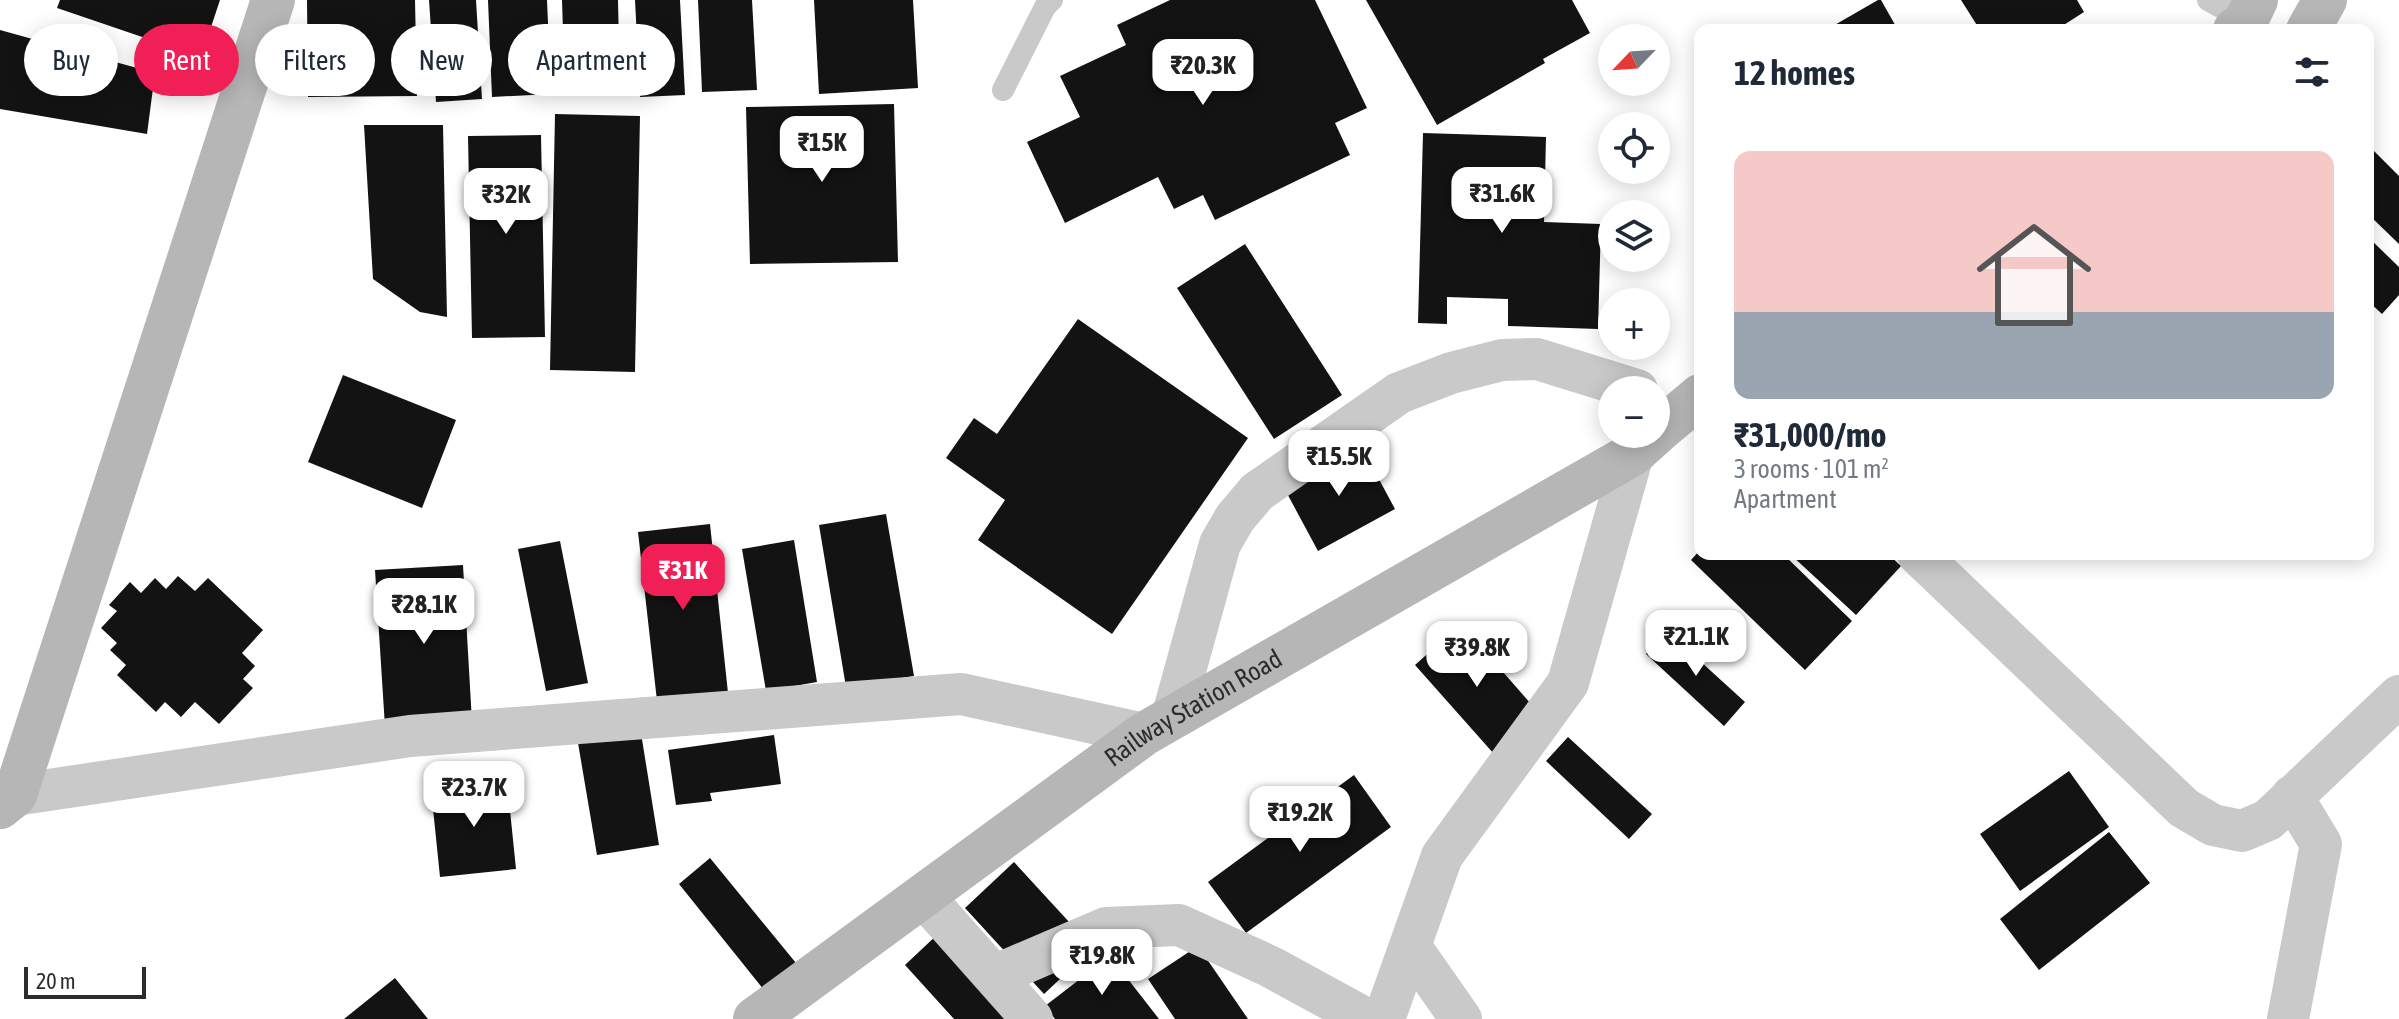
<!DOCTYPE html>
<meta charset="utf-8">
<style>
:root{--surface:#fff;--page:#f2f2f3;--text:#1f2937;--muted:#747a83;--line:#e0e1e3;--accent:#f02057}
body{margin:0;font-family:"Asap Condensed",sans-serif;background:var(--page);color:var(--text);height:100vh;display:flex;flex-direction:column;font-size:30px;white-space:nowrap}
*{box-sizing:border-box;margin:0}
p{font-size:26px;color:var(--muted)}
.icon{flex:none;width:44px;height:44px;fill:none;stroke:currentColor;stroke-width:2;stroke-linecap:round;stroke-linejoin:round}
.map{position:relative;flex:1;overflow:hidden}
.sheet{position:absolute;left:1694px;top:24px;width:680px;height:536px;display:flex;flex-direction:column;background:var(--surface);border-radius:16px;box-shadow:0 4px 20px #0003}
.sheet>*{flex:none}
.hud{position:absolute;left:24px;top:24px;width:760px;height:72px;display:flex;gap:16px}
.needle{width:52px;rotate:245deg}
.controls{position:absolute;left:1598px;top:24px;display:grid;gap:16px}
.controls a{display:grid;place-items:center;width:72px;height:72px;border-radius:50%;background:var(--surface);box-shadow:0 4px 20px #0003;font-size:40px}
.scale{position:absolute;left:24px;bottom:20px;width:122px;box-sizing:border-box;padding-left:8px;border:4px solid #2c2c2c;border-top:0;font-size:22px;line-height:28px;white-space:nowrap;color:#2c2c2c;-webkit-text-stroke:6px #fff;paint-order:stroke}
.price{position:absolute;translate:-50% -68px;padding:0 18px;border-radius:16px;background:#fff;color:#222;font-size:26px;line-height:52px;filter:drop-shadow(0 2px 4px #0008)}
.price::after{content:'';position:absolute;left:50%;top:48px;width:24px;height:18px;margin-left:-12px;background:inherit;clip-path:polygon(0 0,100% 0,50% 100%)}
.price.selected{background:var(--accent);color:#fff}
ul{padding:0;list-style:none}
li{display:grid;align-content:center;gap:16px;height:424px;padding:0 40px}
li+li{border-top:2px solid var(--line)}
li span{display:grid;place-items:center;height:248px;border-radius:16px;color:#555}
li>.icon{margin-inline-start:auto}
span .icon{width:144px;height:144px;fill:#fffc;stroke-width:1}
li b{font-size:34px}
h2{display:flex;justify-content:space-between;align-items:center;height:96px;padding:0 40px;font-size:34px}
.pill{padding:0 28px;border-radius:36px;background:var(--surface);box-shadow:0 4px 20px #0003;font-size:28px;line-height:72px}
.pill.selected{background:var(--accent);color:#fff}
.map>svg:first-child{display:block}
.building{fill:#131313}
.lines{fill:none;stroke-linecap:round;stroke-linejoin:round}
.lane{stroke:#c9c9c9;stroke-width:22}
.street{stroke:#c9c9c9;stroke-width:42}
.secondary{stroke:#b6b6b6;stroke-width:44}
.labels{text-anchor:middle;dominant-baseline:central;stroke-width:8;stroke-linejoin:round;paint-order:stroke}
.street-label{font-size:26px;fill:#2c2c2c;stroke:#fff}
</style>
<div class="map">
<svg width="2399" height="1019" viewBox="0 0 2399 1019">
<rect width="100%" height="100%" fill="#fff"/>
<!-- building -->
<path class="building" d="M60 0H220L201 57 57 8Z
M307 0H415L417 96 308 97Z
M429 0H476L482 99 436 102Z
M488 0H547L551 94 492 97Z
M562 0H618L620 93 565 94Z
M635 0H680L685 95 640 97Z
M698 0H752L757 90 702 92Z
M814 0H913L918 88 819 94Z
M1170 0H1315L1367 108 1335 123 1350 155 1215 220 1203 195 1174 209 1158 177 1065 223 1027 142 1080 117 1060 76 1126 45 1117 25Z
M1366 0H1572L1590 33 1543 59 1545 63 1437 125Z
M1878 0H1881L1898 30H1826Z
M1961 0H2077L2084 12 2056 30H1980Z
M0 30 155 73 147 134 0 109Z
M894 104 898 262 750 264 746 107Z
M555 114 640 116 635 372 550 370Z
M364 125H443L447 317 420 312 373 279Z
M1423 133 1546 137 1544 222 1601 224 1598 329 1508 326V299L1447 297V324L1418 323Z
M541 135 545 337 472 338 468 136Z
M2368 145 2399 176V244L2368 214Z
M2368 237 2399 267V295L2382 314 2368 301Z
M1245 244 1342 395 1274 439 1177 288Z
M1078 319 1248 438 1112 634 978 540 1005 500 946 458 974 418 997 434Z
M343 375 456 420 422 508 308 462Z
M1360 444 1395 509 1318 551 1283 486Z
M886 514 914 676 846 687 819 525Z
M710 524 728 693 657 701 638 532Z
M794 540 817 682 766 691 742 549Z
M560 541 588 683 546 691 518 549Z
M1700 550V554H1783L1852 621 1805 670 1691 560Z
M1790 554H1888L1901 566 1856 615Z
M463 565 472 722 385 727 375 570Z
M178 576 195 591 208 578 263 630 242 653 255 666 243 679 253 688 219 724 195 702 181 717 165 702 156 712 117 675 126 665 110 650 117 643 101 628 117 611 109 605 130 582 141 593 155 578 166 589Z
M1461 624 1539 713 1494 754 1415 665Z
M1667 631 1745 702 1724 726 1646 654Z
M641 733 659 845 597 855 578 743Z
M774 735 781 784 710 793 712 801 676 805 668 750Z
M1568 737 1652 814 1629 839 1546 761Z
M2069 771 2109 827 2020 891 1980 834Z
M1354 775 1391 827 1246 933 1208 882Z
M507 781 516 869 440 877 431 789Z
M2109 832 2150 883 2039 970 2000 919Z
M710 858 796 963 764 990 679 884Z
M1014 862 1093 948 1044 994 965 908Z
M939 933 1018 1019H954L905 965Z
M1198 946 1248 1019H1175L1148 979Z
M1110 956 1159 1019H1055L1045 1006Z
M395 978 428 1019H344Z"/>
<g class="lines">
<!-- lane -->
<path class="lane" d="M2208 0 2252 24
M1003 90 1045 7 1052 0"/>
<!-- street -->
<path class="street" d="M1918 554 2184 808 2213 825 2242 831 2268 820 2399 696
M1172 718 1220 544 1235 518 1257 492 1399 393 1451 373 1502 360 1537 359 1637 390
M15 795 410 736 961 694 1144 734
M923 896 1032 1019
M1410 946 1461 1019
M994 976 1106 928 1179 925 1271 967 1366 1019
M1384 1019 1442 856 1568 683 1633 454
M2288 1019 2321 844 2292 796"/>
<!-- secondary -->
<g class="secondary">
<path d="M2235 30 2246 21 2256 0"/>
<path d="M2308 30 2325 0"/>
<path d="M1656 433 1700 396"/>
<path d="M0 807 15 795 273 0"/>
<path id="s1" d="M755 1019 1144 734 1633 454 1655 434"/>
</g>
</g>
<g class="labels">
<!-- street labels -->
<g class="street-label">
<text stroke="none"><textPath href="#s1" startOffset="538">Railway Station Road</textPath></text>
</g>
</g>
</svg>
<div class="controls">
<a><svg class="needle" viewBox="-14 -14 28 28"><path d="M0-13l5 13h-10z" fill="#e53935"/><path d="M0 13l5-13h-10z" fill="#747a83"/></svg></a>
<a><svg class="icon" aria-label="locate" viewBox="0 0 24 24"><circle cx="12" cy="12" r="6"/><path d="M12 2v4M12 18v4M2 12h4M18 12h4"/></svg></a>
<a><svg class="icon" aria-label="layers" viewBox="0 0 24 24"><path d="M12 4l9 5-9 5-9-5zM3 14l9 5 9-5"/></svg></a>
<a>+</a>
<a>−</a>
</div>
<div class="scale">20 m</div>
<b class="price" style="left:1203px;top:107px">₹20.3K</b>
<b class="price" style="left:822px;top:184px">₹15K</b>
<b class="price" style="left:1502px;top:235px">₹31.6K</b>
<b class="price" style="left:506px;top:236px">₹32K</b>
<b class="price" style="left:1339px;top:498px">₹15.5K</b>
<b class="price selected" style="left:683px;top:612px">₹31K</b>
<b class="price" style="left:424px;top:646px">₹28.1K</b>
<b class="price" style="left:1696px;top:678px">₹21.1K</b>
<b class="price" style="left:1477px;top:689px">₹39.8K</b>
<b class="price" style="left:474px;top:829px">₹23.7K</b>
<b class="price" style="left:1300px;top:854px">₹19.2K</b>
<b class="price" style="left:1102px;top:997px">₹19.8K</b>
<div class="hud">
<a class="pill">Buy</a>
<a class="pill selected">Rent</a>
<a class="pill">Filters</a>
<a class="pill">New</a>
<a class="pill">Apartment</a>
</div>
<section class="sheet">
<h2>12 homes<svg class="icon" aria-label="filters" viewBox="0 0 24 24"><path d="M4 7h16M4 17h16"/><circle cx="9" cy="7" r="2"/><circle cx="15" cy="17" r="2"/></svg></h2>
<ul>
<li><span style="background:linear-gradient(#f6c9c9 65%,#9aa5b1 0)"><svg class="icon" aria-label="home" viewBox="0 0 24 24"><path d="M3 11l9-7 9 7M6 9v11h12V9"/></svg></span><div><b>₹31,000/mo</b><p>3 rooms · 101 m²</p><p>Apartment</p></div></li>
</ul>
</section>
</div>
